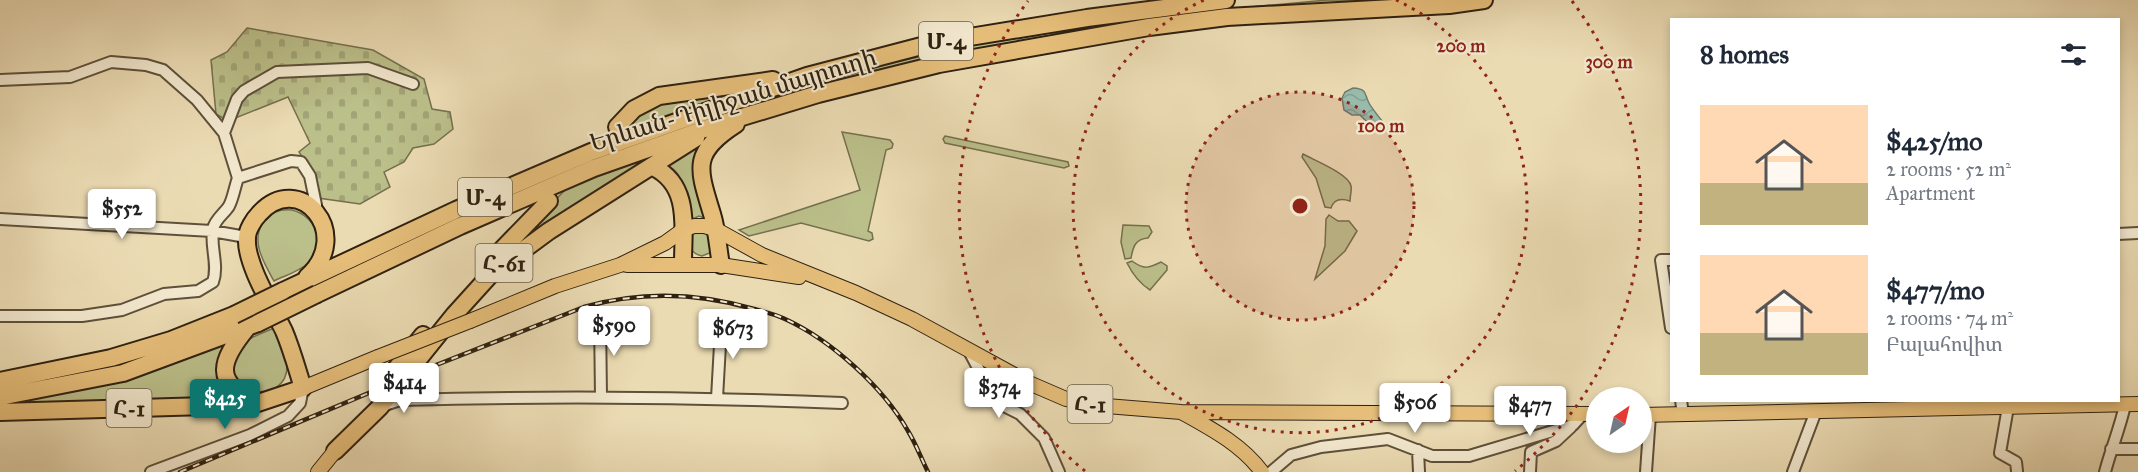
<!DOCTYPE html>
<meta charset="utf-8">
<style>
:root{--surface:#fff;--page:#f2f2f3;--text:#1f2937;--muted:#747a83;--accent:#0f766e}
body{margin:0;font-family:"IM FELL Great Primer","Noto Serif Armenian",serif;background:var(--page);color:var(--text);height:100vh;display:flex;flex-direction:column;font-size:22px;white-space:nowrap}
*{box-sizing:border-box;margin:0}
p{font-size:20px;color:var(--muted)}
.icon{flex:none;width:33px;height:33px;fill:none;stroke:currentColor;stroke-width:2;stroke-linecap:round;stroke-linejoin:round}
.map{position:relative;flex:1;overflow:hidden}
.drawer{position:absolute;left:1670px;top:18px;width:450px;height:384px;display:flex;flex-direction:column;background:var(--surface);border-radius:0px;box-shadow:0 3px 9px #0003}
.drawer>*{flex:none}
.needle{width:39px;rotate:34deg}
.controls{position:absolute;left:1586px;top:387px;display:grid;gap:12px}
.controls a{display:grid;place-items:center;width:66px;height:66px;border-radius:50%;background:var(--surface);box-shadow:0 3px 9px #0003;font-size:30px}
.price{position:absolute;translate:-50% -51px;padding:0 14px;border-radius:6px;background:#fff;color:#222;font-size:20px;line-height:39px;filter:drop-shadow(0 2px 3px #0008)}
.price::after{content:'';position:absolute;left:50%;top:36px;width:18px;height:14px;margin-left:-9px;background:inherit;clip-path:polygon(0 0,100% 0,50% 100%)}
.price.current{background:var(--accent);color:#fff}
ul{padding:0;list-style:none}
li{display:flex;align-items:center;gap:18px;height:150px;padding:0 30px}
li span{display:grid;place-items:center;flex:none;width:168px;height:120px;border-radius:0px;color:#555}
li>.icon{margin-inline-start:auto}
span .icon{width:72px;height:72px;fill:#fffc;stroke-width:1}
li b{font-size:26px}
h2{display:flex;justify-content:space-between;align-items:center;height:72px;padding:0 30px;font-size:26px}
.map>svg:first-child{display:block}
.grass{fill:#bbbf8a;stroke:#75704e;stroke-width:1.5}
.cemetery{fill:url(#cemetery-stones);stroke:#75704e;stroke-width:1.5}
.water{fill:url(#water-waves);stroke:#6e7d6e;stroke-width:1.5}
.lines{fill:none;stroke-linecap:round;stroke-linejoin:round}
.minor-casing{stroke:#5e503a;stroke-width:14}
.major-casing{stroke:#2f2111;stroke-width:16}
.highway-casing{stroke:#2f2111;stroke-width:20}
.minor{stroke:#f2e8ce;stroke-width:10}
.major{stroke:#e6be7a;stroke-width:14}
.highway{stroke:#e6be7a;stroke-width:16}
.rail-casing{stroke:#2f2111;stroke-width:4.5}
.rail{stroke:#f2e8ce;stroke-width:2;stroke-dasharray:7;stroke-linecap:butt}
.major-bridge-casing{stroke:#2f2111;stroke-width:16;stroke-linecap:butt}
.highway-bridge-casing{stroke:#2f2111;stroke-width:20;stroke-linecap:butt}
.major-bridge{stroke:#e6be7a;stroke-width:14}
.highway-bridge{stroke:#e6be7a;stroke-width:16}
.ring{fill:none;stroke:#8f2418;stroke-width:3;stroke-dasharray:3 6}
.labels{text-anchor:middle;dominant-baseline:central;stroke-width:4.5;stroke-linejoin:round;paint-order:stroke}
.shield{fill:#f2e8ce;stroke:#6a5d4a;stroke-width:1.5}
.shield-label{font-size:22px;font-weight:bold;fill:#2f2111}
.street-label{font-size:24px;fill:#2f2111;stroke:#f2e8ce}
.centre{fill:#8f2418;stroke:#f2e8ce;stroke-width:3}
.ring-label{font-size:18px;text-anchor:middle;font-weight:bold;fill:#8f2418;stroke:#f2e8ce;stroke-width:4.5;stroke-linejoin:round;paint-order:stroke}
</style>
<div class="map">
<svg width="2138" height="472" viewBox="0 0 2138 472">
<defs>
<pattern id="cemetery-stones" width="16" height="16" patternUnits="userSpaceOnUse" patternTransform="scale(1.5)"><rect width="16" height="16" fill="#bbbf8a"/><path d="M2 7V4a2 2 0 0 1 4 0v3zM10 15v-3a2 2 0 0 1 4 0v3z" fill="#a1a476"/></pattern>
<pattern id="water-waves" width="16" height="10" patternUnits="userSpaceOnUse" patternTransform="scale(1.5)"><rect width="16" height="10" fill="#98bbac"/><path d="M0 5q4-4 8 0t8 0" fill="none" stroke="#83a093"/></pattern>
</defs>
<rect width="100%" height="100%" fill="#ebdbb3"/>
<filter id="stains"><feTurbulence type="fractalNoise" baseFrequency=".00333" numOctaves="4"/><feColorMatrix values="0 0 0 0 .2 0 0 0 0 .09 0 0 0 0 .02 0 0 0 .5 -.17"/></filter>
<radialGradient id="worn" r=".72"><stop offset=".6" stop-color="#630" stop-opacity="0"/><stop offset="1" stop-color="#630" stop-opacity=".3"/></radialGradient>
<!-- grass -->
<path class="grass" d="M1327 0H1419L1122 25 1121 19Z
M1071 27V33L796 94 313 291 144 363 54 379 144 357 494 198 783 92 882 65 1010 37Z
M756 87 628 129V122L659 103Z
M842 132 890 140 893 144 892 148 886 150 868 231 872 233 873 239 869 241 801 223 749 236 739 230 860 190Z
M945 136 1068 162 1069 166 1064 168 945 143 943 139Z
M700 144C689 169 694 195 707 219L699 216 688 221C688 201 686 173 665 164Z
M680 145 520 248 515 241 568 187 599 173Z
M1303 154C1314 160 1349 174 1351 186 1352 190 1350 196 1350 201 1341 198 1334 199 1331 208L1325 207 1316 178 1302 157Z
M292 210C317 216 327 246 307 264 298 272 284 276 274 281 264 263 248 238 266 219 273 211 282 209 292 210Z
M1329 215 1338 221H1349L1357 231 1345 251 1315 279 1325 246 1326 219Z
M1123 225 1149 226 1152 232 1148 238C1135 239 1133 247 1131 258L1125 259 1121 242Z
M710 231 712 252 702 256C692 254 691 249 688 240L693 232Z
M1132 261C1144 270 1149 268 1161 262L1167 266V270L1150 290C1139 283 1133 275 1127 263Z
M274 328C278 339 286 352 287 364 289 408 216 395 237 355 239 351 241 345 244 343 252 336 265 332 274 328Z
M226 343 223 348 241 399 0 406V403L156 369Z"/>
<!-- cemetery -->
<path class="cemetery" d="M247 28 373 50 424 79 432 109 450 112 453 129 434 144 413 148 404 162 384 172 390 187 360 204 318 198 314 175 299 152 310 143 288 97 228 121 216 114 211 60 227 52Z"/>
<!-- water -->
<path class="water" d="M1353 88C1368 89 1364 94 1369 103 1371 107 1381 120 1384 123H1368L1360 115H1352L1344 110 1342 98 1345 92Z"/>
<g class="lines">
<defs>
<path id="minor" d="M0 80 70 77 111 62 146 65 163 70 197 100 224 133 238 178C235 186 233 199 229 206 224 214 215 219 213 229 210 247 219 265 213 282L198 291 164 294 122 310 82 316H0
M224 133 237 99 244 91 277 72 368 68 413 84
M238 178 291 161 301 162 310 176 316 205 311 207
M0 219 212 231 246 237
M2118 234 2138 233
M1671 260H1661L1671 328
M600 318 601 397
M969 351 996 402 1020 414 1044 438 1059 472
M411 368V382L424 399
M717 398 720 345 724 321
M1681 400 1683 415
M382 406 400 400C548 396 695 397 842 403
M2008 407 2000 453 2016 462 2017 471
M2111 449H2138
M1418 450 1419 472
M151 472 250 435 288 416 300 403 303 388
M1271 472 1291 455 1321 447 1388 439 1432 456H1469L1573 425 1583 414
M1530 472 1531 452 1556 441 1571 427
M1646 472 1650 415
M1793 472 1816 411
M2105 472C2111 449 2120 428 2125 405"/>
<path id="major" d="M627 265H721L799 277
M470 321 555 286 620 265 665 243 683 230 694 226H704L715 229 762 255 856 293 912 319 1029 383 1066 399 1094 405 1181 412 1596 414
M303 388 378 357
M1183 413C1212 429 1242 445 1262 472
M1641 415 2138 404
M318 472 335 451"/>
<path id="highway" d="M617 127 634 109 659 96 773 80
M653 167C691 185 683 228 683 263
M721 265C718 248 717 230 712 214 698 168 691 153 736 124
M485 267 549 201
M283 291 456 210 591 152 807 76 933 43 1087 18 1226 0
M317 294 460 226 594 168 716 125 818 94 939 64 1149 27 1227 17 1449 5 1484 0
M247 328C220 361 212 383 257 402
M0 381 111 358 171 340 234 315
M383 385 423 335
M0 397 123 373 258 323
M0 412 241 405 258 403 303 388C297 369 292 350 284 331 273 308 245 263 247 238 247 230 254 219 259 214 299 169 355 234 307 277
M335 451 380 407 454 315 492 273 549 231 696 138"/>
</defs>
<!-- minor casing -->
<use href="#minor" class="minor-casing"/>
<!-- major casing -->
<use href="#major" class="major-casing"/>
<!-- highway casing -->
<use href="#highway" class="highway-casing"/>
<!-- minor -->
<use href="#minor" class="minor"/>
<!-- major -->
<use href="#major" class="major"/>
<!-- highway -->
<use href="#highway" class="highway"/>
<defs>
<path id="rail" d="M180 472 426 369 584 307C640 291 699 293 754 309 764 312 775 314 785 319 831 340 883 387 908 431 916 444 921 458 928 472"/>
</defs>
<!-- rail casing -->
<use href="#rail" class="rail-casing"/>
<!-- rail -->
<use href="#rail" class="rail"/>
<defs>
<path id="major-bridge" d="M378 357 470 321"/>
<path id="highway-bridge" d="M234 315 283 291
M258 323 317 294"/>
</defs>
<!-- major-bridge casing -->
<use href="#major-bridge" class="major-bridge-casing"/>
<!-- highway-bridge casing -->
<use href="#highway-bridge" class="highway-bridge-casing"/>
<!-- major-bridge -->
<use href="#major-bridge" class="major-bridge"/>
<!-- highway-bridge -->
<use href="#highway-bridge" class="highway-bridge"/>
</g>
<!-- distance rings -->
<circle cx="1300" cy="206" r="114" fill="#8f2418" fill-opacity=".12"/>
<g class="ring">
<circle cx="1300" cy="206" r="114"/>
<path d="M1396 0A227 227 0 1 1 1204 0"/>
<path d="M1085 471A341 341 0 0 1 1028 1M1572 1A341 341 0 0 1 1515 471"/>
</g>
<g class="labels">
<!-- shield labels -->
<g class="shield">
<rect x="919" y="22" width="54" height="38" rx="4.5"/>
<rect x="458" y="178" width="54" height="38" rx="4.5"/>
<rect x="475.5" y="244" width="57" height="38" rx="4.5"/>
<rect x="1067.5" y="385" width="45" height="38" rx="4.5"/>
<rect x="106.5" y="389" width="45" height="38" rx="4.5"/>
</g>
<g class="shield-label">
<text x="946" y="41">Մ-4</text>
<text x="485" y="197">Մ-4</text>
<text x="504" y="263">Հ-61</text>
<text x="1090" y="404">Հ-1</text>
<text x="129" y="408">Հ-1</text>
</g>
<!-- street labels -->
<g class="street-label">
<text transform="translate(733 100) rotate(-17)">Երևան-Դիլիջան մայրուղի</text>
</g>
</g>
<circle cx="1300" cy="206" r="9" class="centre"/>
<g class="ring-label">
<text x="1461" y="52">200 m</text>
<text x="1609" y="68">300 m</text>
<text x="1381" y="132">100 m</text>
</g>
<rect width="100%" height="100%" filter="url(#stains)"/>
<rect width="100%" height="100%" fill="url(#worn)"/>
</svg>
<div class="controls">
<a><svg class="needle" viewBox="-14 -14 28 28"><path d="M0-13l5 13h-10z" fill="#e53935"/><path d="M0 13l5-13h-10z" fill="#747a83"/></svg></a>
</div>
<b class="price" style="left:122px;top:240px">$552</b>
<b class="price" style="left:614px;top:357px">$590</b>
<b class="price" style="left:733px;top:360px">$673</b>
<b class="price" style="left:404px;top:414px">$414</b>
<b class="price" style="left:999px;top:419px">$374</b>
<b class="price current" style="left:225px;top:430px">$425</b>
<b class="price" style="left:1415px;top:434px">$506</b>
<b class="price" style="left:1530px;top:437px">$477</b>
<section class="drawer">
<h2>8 homes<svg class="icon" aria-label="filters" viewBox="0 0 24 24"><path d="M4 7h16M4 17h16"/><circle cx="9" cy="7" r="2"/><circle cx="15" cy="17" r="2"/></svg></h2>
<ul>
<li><span style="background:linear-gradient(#ffd9b3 65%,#c2b280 0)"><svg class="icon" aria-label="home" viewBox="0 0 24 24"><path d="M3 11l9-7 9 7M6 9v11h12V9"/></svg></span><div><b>$425/mo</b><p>2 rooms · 52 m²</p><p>Apartment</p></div></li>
<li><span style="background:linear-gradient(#ffd9b3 65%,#c2b280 0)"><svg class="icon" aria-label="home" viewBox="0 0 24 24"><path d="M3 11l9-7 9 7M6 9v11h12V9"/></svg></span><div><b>$477/mo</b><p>2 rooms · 74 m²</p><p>Բալահովիտ</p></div></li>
</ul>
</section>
</div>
